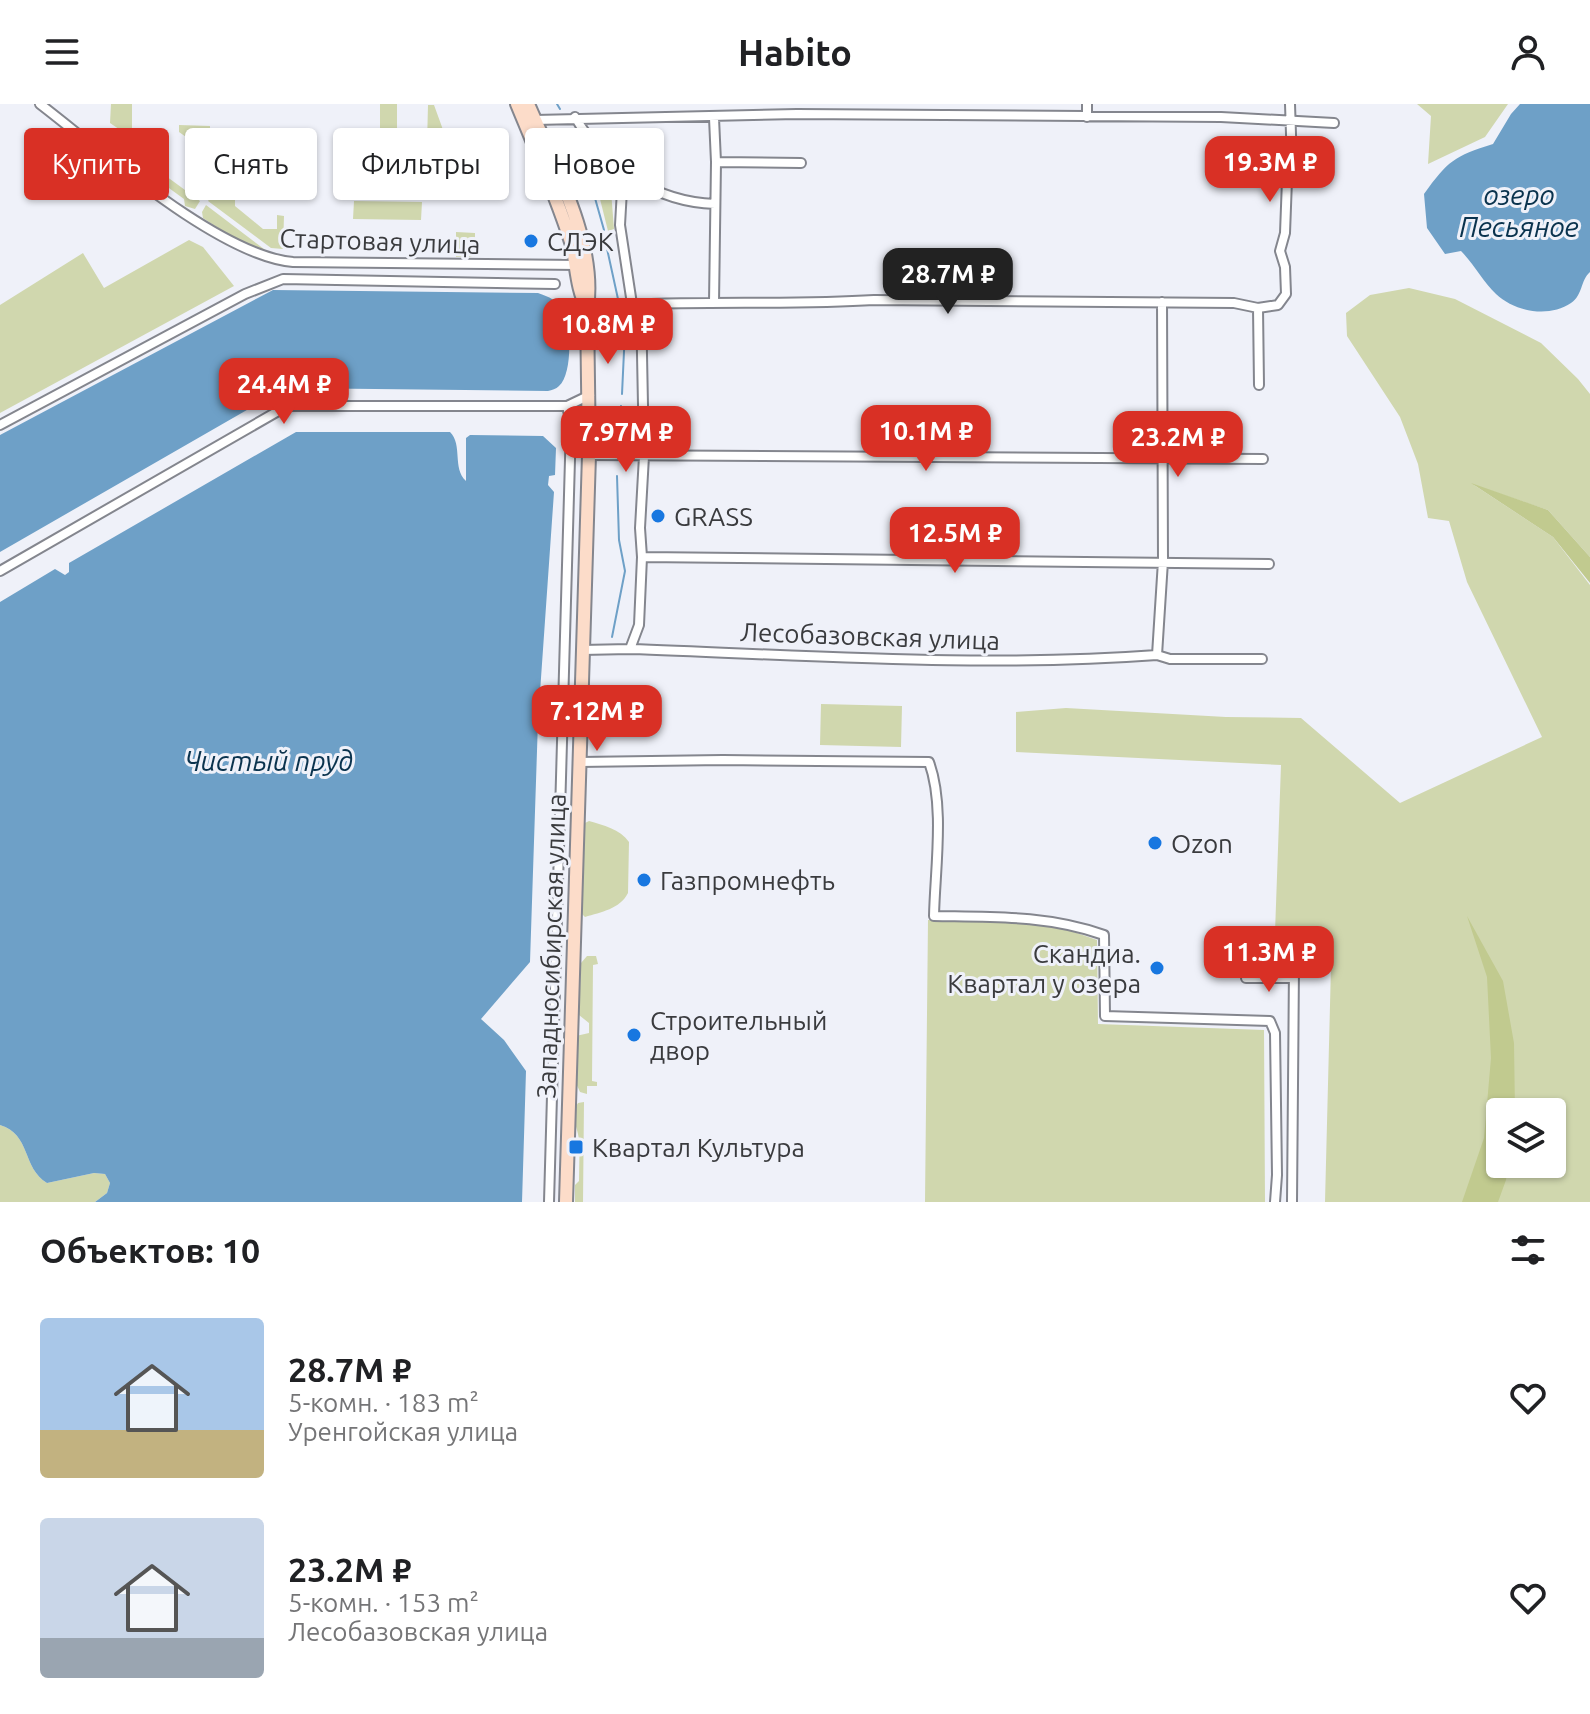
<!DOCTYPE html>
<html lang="ru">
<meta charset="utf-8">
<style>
:root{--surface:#fff;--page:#f6f6f6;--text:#202124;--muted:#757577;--accent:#d93025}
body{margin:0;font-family:Ubuntu,sans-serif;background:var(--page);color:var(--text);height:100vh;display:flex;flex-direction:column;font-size:30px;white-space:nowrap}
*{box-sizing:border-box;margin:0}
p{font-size:26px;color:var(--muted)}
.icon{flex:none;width:44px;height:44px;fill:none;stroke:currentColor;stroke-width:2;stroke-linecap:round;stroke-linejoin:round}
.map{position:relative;height:1098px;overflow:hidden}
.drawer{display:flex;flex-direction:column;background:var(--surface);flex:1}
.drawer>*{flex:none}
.top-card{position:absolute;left:24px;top:24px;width:800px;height:72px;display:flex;gap:16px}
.buttons{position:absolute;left:1486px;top:994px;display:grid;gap:16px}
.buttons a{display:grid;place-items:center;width:80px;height:80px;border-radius:8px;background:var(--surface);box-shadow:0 2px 6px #0004;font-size:40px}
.price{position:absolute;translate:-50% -68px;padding:0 18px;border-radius:16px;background:var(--accent);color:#fff;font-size:26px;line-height:52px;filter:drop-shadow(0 2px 4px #0008)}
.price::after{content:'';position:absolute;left:50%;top:48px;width:24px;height:18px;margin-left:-12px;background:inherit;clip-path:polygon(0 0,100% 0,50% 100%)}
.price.on{background:#222;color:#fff}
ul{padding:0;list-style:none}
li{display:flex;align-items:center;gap:24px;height:200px;padding:0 40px}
li span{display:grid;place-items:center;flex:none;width:224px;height:160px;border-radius:8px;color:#555}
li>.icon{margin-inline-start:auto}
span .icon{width:96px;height:96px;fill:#fffc;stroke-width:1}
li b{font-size:34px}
h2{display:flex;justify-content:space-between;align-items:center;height:96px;padding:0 40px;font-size:34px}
.tag{padding:0 28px;border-radius:8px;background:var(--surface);box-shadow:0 2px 6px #0004;font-size:28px;line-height:72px}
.tag.on{background:var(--accent);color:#fff}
header{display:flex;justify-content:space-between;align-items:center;height:104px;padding:0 40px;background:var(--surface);font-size:36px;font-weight:600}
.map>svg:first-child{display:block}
.green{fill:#d0d7ae;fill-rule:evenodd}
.forest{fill:#c1ca8f}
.water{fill:#6ea0c7}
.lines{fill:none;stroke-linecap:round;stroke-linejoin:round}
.stream{stroke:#6ea0c7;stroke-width:2}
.minor-casing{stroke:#84868e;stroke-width:12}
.secondary-casing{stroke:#84868e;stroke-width:16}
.minor{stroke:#fff;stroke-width:8}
.secondary{stroke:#fcdcc9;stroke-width:12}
.poi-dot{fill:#1877e0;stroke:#eff1f9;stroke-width:3}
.labels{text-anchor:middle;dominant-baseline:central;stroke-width:6;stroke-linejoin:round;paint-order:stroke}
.street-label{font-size:26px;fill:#3a3b3e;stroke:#eff1f9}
.poi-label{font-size:26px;fill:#3a3b3e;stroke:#eff1f9;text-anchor:start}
.water-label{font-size:28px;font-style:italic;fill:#0a334e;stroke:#eff1f9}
</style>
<header><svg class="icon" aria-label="menu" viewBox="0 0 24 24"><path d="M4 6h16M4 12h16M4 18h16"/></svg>Habito<svg class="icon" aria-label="person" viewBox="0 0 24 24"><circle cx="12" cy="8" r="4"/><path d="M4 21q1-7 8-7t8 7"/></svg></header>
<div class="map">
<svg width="1590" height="1098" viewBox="0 0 1590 1098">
<rect width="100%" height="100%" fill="#eff1f9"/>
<!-- green -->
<path class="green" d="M111 0H132V34L110 19Z
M380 0H397V28H380Z
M1417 0H1508L1485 33 1428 60 1431 12Z
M428 1H434L446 34 427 40Z
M179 21 210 22V50L179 28Z
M267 25 282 26 281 77 265 76Z
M582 39 610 63 615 79 611 87 614 125 608 127 595 75Z
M155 64 200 97 195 105 185 102 184 95 162 79 153 80 147 75Z
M220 79 235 83V102L263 125H277V111L284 112 283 145 271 144 208 97Z
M354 97 422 98 421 116 353 115Z
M206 101 268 148 284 152C253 146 228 131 203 114L202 108Z
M456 128 475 129V153H456Z
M189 136 203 143 234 182 0 309V201L83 149 104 184Z
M1409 184 1455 195 1541 239 1578 275 1590 290V453L1548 406 1474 381 1553 433 1590 481V1098H1325L1331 862 1274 856 1281 661 1016 648V608L1066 604 1226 613 1301 614 1400 699 1542 633 1467 478 1449 417 1428 414 1418 360 1400 313 1347 232 1346 209 1370 191ZM1500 1008H1552V1060H1500Z
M821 600 902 602 901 643 820 641Z
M589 717C603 721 620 725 629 738L628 789C620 805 601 808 585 813L582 810 585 719Z
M928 816 1051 820 1097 836 1098 920 1264 926 1265 1098H925Z
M587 852H596L598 860 593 861 592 977 597 978V982H587V990L580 988 575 977 576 932 589 929V919L579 911 581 859Z
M584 998 583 1098H575V1081L579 1077C579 1063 580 1050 579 1036 578 1023 569 1012 578 999Z
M0 1021C31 1030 22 1064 47 1079L94 1069 105 1070 110 1079 107 1089 95 1098H0Z"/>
<!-- forest -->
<path class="forest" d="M1471 379 1548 406 1590 453V479L1553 433Z
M1467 812 1503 877 1514 939 1515 1008H1500V1060H1508L1506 1076 1498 1098H1462L1484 1034 1491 954 1487 873Z"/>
<!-- water -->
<path class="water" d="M1520 0H1590V168C1580 177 1583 191 1571 199 1549 214 1515 208 1496 190 1483 178 1474 160 1461 147L1445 150 1427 124 1424 90C1448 57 1454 52 1493 40L1511 10Z
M273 186 538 189C549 193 558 196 563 207 571 222 573 269 559 282 556 285 552 286 548 287L285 284 0 448V331Z
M296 328H450C463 341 452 364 466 377V334L470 331 543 332 556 344 555 371 549 372 548 381 554 388 538 617 530 858 481 915 504 936 526 967 522 1098H95L107 1089 110 1079 105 1070 94 1069 47 1079C22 1064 31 1030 0 1021V498L55 465 65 471 69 468V459Z"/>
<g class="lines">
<!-- stream -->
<path class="stream" d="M557 0 560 5
M567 26 591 80 604 126
M606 140 618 195
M620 206 625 226 622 290
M620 335 621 302
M612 533 625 467 619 436 617 372"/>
<defs>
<path id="minor" d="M40 0C100 46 220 152 293 158L579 161
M1087 0V13
M575 13C605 64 656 98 715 100
M535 16 797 10 1221 13 1334 19
M716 58 801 59
M623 68 620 121 632 200
M714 199 716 58 714 14
M587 204C682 195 778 202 874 196L1234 199 1258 204 1259 281
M1258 204 1278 201 1286 190 1285 163 1280 147 1285 129 1287 76 1292 60 1290 0
M0 321 245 190 283 175 555 180
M589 351 1263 355
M642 453 1269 460
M0 467 287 302H567L590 291
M630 545 639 521 642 453 640 424 644 352 641 200
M582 546 630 545C805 551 982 564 1157 551L1170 555H1262
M1157 551 1163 457 1162 198
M579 658 723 656 929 658C945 702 935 765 934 812 992 813 1048 811 1104 831L1105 912 1270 917 1275 929 1277 1071 1275 1098
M1246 862 1294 863 1292 1098
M1246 874H1293
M549 1098 571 320 567 302"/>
<path id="secondary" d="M517 0C536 46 556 91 571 138 577 160 576 183 587 204
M528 0C553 59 597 138 587 204L589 351 566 1098"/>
</defs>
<!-- minor casing -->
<use href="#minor" class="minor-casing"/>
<!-- secondary casing -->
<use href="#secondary" class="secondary-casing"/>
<!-- minor -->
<use href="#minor" class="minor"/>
<!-- secondary -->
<use href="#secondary" class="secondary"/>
</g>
<!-- markers -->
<g class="poi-dot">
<circle cx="531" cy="137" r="8"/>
<circle cx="658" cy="412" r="8"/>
<circle cx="1155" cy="739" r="8"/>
<circle cx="644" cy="776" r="8"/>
<circle cx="1157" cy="864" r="8"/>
<circle cx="634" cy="931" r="8"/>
<rect x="568" y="1035" width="16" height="16" rx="4"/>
</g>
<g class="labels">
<!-- street labels -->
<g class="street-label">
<text transform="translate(380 137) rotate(2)">Стартовая улица</text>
<text transform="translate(870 532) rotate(2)">Лесобазовская улица</text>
<text transform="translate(551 842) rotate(-88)">Западносибирская улица</text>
</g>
<!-- poi labels -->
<g class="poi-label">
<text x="547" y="137">СДЭК</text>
<text x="674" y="412">GRASS</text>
<text x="1171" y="739">Ozon</text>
<text x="660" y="776">Газпромнефть</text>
<text x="1141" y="849" text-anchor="end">Скандиа.<tspan x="1141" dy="30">Квартал у озера</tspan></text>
<text x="650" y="916">Строительный<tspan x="650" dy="30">двор</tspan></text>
<text x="592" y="1043">Квартал Культура</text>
</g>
<!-- water labels -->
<g class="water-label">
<text x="1519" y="90">озеро<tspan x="1519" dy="32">Песьяное</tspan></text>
<text x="269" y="656">Чистый пруд</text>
</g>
</g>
</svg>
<div class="buttons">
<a><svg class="icon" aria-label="layers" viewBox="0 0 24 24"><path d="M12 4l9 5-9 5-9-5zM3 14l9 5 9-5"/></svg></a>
</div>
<b class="price" style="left:1270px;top:100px">19.3M ₽</b>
<b class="price on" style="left:948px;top:212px">28.7M ₽</b>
<b class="price" style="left:608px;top:262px">10.8M ₽</b>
<b class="price" style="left:284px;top:322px">24.4M ₽</b>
<b class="price" style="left:926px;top:369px">10.1M ₽</b>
<b class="price" style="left:626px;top:370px">7.97M ₽</b>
<b class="price" style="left:1178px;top:375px">23.2M ₽</b>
<b class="price" style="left:955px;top:471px">12.5M ₽</b>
<b class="price" style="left:597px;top:649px">7.12M ₽</b>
<b class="price" style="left:1269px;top:890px">11.3M ₽</b>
<div class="top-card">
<a class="tag on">Купить</a>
<a class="tag">Снять</a>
<a class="tag">Фильтры</a>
<a class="tag">Новое</a>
</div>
</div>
<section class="drawer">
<h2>Объектов: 10<svg class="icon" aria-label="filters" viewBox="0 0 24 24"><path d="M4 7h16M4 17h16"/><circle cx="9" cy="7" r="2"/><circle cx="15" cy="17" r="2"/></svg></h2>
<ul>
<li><span style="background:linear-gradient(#a9c7e8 70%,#c2b280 0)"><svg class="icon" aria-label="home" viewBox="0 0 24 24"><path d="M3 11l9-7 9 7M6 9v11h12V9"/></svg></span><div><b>28.7M ₽</b><p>5-комн. · 183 m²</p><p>Уренгойская улица</p></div><svg class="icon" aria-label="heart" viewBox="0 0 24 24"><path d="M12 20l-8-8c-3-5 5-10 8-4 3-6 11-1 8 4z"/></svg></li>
<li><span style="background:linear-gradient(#c9d6e8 75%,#9aa5b1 0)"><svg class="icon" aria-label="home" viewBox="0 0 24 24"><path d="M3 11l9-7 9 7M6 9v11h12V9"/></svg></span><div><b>23.2M ₽</b><p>5-комн. · 153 m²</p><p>Лесобазовская улица</p></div><svg class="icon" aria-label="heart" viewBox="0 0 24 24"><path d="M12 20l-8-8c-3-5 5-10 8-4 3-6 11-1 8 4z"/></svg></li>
</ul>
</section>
